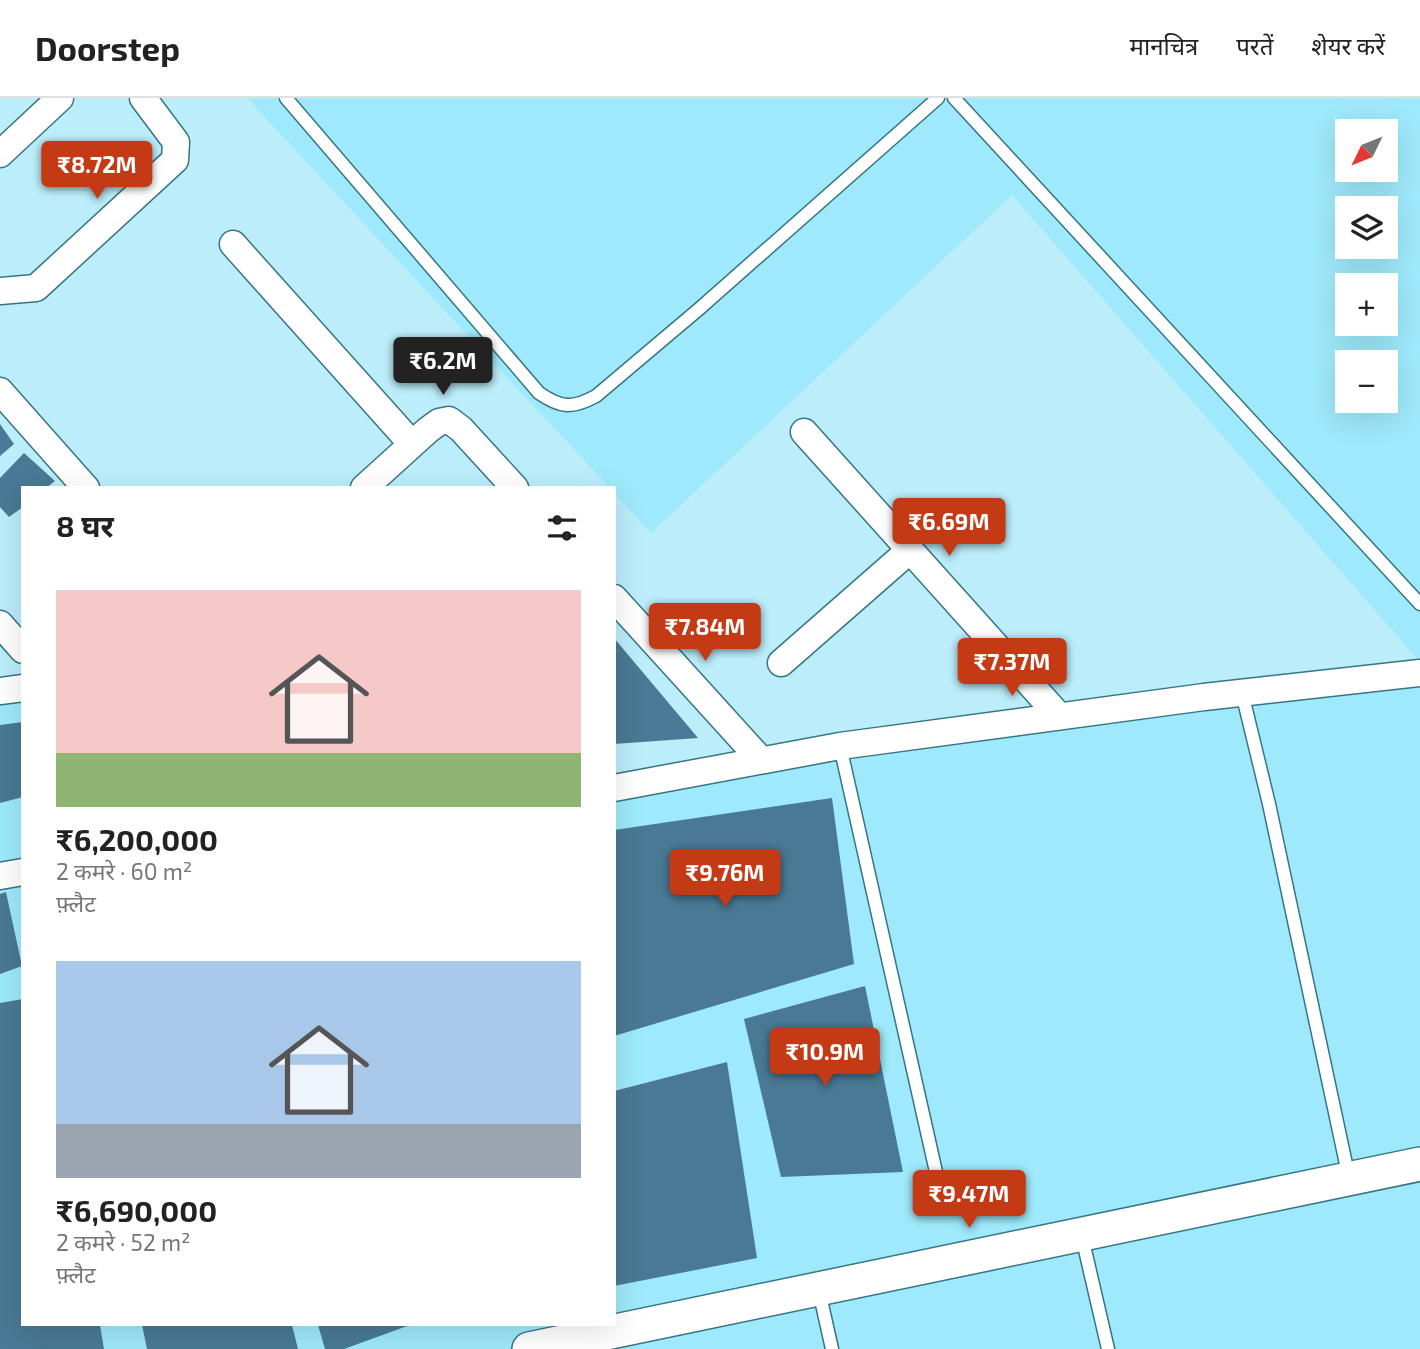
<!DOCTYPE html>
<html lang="hi">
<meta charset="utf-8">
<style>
:root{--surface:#fff;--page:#f6f6f6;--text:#222;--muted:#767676;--line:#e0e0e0;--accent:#c43a14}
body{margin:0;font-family:"Exo 2","Noto Sans Devanagari",sans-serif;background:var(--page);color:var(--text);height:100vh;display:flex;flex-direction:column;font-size:26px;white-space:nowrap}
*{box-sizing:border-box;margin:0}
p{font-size:23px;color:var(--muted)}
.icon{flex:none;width:38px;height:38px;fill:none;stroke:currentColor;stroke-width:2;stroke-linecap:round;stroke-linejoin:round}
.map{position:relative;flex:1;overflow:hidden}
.side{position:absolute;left:21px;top:388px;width:595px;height:840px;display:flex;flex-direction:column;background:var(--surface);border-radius:0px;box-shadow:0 7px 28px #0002}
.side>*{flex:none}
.needle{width:46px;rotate:227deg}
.tools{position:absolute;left:1335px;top:21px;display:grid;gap:14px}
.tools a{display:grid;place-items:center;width:63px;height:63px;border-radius:0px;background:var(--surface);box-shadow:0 7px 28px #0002;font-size:35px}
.price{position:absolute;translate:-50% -60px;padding:0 16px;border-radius:7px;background:var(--accent);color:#fff;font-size:23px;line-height:46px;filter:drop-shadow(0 2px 4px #0008)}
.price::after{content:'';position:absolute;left:50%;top:42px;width:21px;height:16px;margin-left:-10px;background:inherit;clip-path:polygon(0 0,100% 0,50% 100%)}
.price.on{background:#222;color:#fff}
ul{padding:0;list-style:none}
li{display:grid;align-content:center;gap:14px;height:371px;padding:0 35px}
li span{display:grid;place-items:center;height:217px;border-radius:0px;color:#555}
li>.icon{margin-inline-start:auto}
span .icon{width:126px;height:126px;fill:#fffc;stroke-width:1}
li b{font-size:30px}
h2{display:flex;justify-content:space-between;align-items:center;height:84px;padding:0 35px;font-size:30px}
header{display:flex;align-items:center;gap:42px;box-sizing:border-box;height:98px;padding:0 35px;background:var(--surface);border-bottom:2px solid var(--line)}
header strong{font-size:33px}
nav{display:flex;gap:38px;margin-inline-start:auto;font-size:24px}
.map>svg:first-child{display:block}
.built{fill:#9ee9fb;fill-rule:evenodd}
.building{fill:#497995}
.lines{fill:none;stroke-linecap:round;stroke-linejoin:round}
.service-casing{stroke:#367584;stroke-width:15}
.minor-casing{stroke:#367584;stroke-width:29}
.tertiary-casing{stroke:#367584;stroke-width:36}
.service{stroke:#fff;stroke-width:12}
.minor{stroke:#fff;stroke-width:26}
.tertiary{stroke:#fff;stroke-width:33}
</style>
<header>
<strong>Doorstep</strong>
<nav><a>मानचित्र</a><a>परतें</a><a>शेयर करें</a></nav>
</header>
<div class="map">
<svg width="1420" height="1251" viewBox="0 0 1420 1251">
<rect width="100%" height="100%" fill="#bbedfa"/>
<!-- built -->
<path class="built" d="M247 0H1420V564L1012 97 651 435 614 395V390H610ZM1348 33H1386V72H1348ZM1348 110H1386V149H1348ZM1348 187H1386V226H1348ZM1348 264H1386V303H1348Z
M1420 579V1251H0V601L23 597V1227H614V689Z"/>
<!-- building -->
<path class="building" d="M0 326 14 346 0 358Z
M24 355 55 383 46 390H23V409L9 419 0 409V380Z
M614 540 698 640 614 646Z
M23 624V699L0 705V627Z
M832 700 854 866 614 938V732Z
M6 794 22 868 0 876V796Z
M865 888 903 1074 781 1079 744 921Z
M23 901V1227H100L104 1251H0V905Z
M727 964 757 1160 614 1188V993Z
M142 1227H292L298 1251H147Z
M318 1227H410L344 1251H325Z"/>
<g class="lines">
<defs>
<path id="service" d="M286 0 539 295C561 310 572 311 596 298L699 211 938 0
M954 0 1420 506
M1242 595 1269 706 1349 1080
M840 648 941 1096
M1082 1139 1108 1251
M819 1193 832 1251"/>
<path id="minor" d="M0 56 60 0
M233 146 412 346
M0 193 36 190 175 62 176 44 143 0
M0 293 86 390
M804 334 1059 618
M364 390 428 332 439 324 449 322 461 331 515 390
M614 500 761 662
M0 526 23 552
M781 565 910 452
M0 593 23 590
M614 690 840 648 1204 599 1420 575
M0 778 23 774"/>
<path id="tertiary" d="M529 1251 1420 1066"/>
</defs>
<!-- service casing -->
<use href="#service" class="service-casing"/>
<!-- minor casing -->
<use href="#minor" class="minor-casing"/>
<!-- tertiary casing -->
<use href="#tertiary" class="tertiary-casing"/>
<!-- service -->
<use href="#service" class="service"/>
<!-- minor -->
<use href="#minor" class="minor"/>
<!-- tertiary -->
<use href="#tertiary" class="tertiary"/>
</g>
</svg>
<div class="tools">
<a><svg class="needle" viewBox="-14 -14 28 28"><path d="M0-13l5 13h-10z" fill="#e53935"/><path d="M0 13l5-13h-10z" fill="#767676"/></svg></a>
<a><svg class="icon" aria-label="layers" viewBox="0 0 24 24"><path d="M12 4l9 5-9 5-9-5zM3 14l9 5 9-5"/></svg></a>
<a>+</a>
<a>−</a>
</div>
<b class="price" style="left:97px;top:103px">₹8.72M</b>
<b class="price on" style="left:443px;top:299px">₹6.2M</b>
<b class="price" style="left:949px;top:460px">₹6.69M</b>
<b class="price" style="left:705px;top:565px">₹7.84M</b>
<b class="price" style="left:1012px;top:600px">₹7.37M</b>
<b class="price" style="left:725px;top:811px">₹9.76M</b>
<b class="price" style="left:825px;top:990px">₹10.9M</b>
<b class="price" style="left:969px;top:1132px">₹9.47M</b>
<section class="side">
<h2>8 घर<svg class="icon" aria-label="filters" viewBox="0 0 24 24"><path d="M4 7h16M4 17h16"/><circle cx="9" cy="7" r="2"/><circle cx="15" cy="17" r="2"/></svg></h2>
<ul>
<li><span style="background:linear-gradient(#f6c9c9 75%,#8fb573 0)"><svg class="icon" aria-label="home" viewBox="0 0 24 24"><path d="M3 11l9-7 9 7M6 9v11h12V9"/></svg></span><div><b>₹6,200,000</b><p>2 कमरे · 60 m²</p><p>फ़्लैट</p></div></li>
<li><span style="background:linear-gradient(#a9c7e8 75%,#9aa5b1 0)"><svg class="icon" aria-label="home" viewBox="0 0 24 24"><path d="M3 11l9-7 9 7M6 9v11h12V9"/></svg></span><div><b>₹6,690,000</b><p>2 कमरे · 52 m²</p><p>फ़्लैट</p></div></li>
</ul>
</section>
</div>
